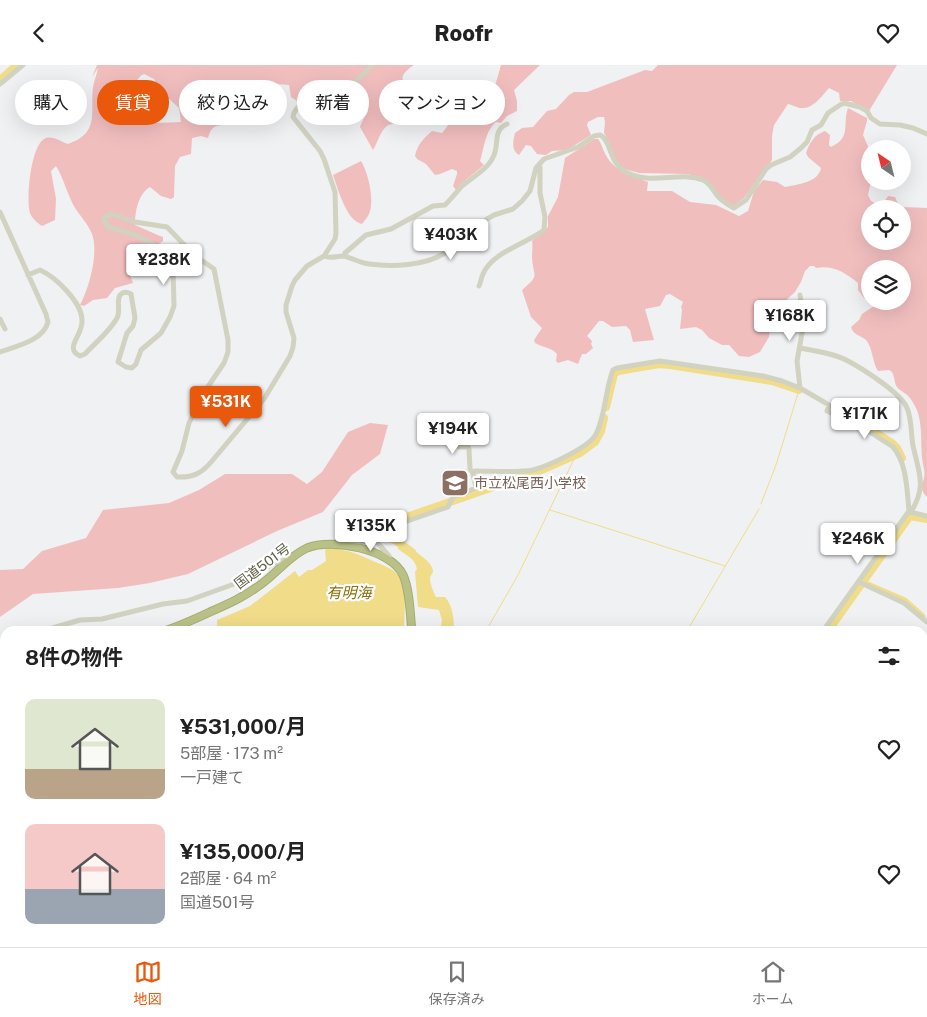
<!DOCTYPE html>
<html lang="ja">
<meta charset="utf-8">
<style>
:root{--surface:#fff;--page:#f6f6f6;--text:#222;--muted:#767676;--line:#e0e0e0;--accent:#ea580c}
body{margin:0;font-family:"Public Sans","Noto Sans JP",sans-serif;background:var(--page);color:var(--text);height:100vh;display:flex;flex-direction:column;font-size:19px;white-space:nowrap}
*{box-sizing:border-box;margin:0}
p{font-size:16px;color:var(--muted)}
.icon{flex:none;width:28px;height:28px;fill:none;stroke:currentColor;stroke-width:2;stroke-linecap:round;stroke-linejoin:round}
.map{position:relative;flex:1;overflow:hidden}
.drawer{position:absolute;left:0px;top:561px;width:928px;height:321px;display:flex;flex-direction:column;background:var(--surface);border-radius:15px 15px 0 0;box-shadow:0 5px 20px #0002}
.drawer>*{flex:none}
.top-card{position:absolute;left:15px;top:15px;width:500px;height:45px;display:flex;gap:10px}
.needle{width:32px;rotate:325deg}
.controls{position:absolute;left:861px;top:75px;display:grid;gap:10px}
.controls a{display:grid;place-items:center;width:50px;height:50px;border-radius:50%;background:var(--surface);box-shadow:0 5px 20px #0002;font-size:25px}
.price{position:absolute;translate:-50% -42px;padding:0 11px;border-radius:5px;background:#fff;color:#222;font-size:16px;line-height:32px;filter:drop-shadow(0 1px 2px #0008)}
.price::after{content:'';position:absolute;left:50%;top:30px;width:15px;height:11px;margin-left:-8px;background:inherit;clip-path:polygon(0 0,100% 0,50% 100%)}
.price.on{background:var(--accent);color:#fff}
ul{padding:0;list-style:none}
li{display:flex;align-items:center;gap:15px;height:125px;padding:0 25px}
li span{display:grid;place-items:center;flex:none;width:140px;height:100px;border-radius:10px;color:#555}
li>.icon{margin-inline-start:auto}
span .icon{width:60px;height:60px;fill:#fffc;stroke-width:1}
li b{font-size:21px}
h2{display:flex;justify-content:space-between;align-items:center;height:60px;padding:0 25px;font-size:21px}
.chip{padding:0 18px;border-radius:22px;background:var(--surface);box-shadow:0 5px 20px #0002;font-size:18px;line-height:45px}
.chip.on{background:var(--accent);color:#fff}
header{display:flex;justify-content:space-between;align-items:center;height:65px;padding:0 25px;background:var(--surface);font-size:22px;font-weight:800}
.menu{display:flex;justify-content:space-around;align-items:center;height:70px;border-top:1px solid var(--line);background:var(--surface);font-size:14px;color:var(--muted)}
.menu a{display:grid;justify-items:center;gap:2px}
.menu .on{color:var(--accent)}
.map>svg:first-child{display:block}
.green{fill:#f1bebe;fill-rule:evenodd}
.water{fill:#f0dc89}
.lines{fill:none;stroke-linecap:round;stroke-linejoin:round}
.stream{stroke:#f0dc89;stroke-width:1}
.canal{stroke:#f0dc89;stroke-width:5}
.river{stroke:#f0dc89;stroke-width:8}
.highway-casing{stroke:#a5ac71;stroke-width:9}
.minor{stroke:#d1d2c0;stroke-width:5}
.highway{stroke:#bac186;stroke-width:7}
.labels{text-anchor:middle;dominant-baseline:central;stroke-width:4.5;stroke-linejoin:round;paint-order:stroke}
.education-label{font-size:14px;fill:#785e54;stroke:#fff;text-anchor:start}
.street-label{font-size:14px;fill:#5d5f47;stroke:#fff}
.water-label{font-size:15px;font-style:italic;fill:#8a710a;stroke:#fff}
</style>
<header><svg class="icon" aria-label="back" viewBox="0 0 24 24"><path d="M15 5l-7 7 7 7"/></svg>Roofr<svg class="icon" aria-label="heart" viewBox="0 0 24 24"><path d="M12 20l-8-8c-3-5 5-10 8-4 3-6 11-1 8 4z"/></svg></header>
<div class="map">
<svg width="927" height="882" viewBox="0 0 927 882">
<rect width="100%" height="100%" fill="#f0f1f3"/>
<!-- green -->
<path class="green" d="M97 0H414C405 6 396 14 409 22 415 26 412 22 416 27 419 31 420 38 421 43 417 47 401 55 396 58 394 59 391 59 388 60 380 66 378 77 373 85L360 62C365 46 375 49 361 31L345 27 332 31 326 27 323 26 297 36 291 32 289 20 255 17 228 22 230 38 227 48 229 55 228 59C215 61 212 60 208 73L201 71 192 73 191 89 180 92 175 101 174 132 171 134 161 131 150 122C138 129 135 147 135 160L160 171 163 172V176L151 184 150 187 137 204 128 205 133 218 115 223 107 233 93 235 84 241 80 240C89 223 99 188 92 169 88 159 81 152 75 143 67 129 64 114 56 101L51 106 56 134 55 155 42 161C36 157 29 151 29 143 27 129 31 78 46 73 54 71 61 77 68 79 100 68 90 48 93 22 94 16 97 9 98 3L92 12ZM144 9 154 14 164 29 179 43 181 57 131 59C127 47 131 14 144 9Z
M501 0H540L514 25 517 36V46L507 51 501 58 496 57C485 66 484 84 480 96L484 100 462 118 456 125 453 121 457 109V106L452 104 440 109 435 110 426 99 417 94 415 91C417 80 424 73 432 66L442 68C454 56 451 43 462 31L471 41 495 21Z
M658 0H897L869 46 851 36H840L839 28 829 23C823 30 813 43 804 43 799 44 793 40 788 39L774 60 772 71V95L744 133 732 142 729 141 702 113 688 109 639 108 621 103 608 87 607 73 604 68 605 57 604 52H598L588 57 587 60 591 70 567 85 552 86 546 90 537 89 531 81 526 80 519 90C511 85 513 76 515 68L522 63 533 62 547 46 556 44 569 30 574 27H587L645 5 652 6Z
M848 43 867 53V56L863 70 870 86 871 116 868 130 871 136 880 141 883 139 888 131 895 132 899 141 903 142 927 143V432C916 421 927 417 924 404 919 385 924 364 917 345 915 341 912 335 909 332 906 328 900 326 897 322 894 318 895 312 892 307L889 305 878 306C872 297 873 283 866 275 860 270 853 270 851 262L859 255 862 249 874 241 875 236H902V204H870V233H864L858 225V218C844 207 833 200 816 203L814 201H810L805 206 801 217 795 227 779 242 776 252 770 261 769 272 760 287 749 292 739 291 729 280H722L709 273 702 265 696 262 680 264 682 245 681 242 683 237 670 229 666 230 660 241 645 244 654 275 633 277 630 265 626 261 612 262 603 256H599L587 271 592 276 591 279 593 283 586 289H582L578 299 568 295 558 298 556 296 557 289C551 282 543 283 535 278L534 275 542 263 531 252 522 225C541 209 533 213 532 192 532 187 533 182 532 176L548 162V151L558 132 565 93 594 74H598C602 79 603 86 607 92 616 107 632 111 648 117L647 126H672L690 137 716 140 739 151 748 146 754 126 763 115 777 117 785 122C798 119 818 118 821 103L808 92 806 88C810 77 814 70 825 66L830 70 829 80 831 82C852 72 842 60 848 43ZM870 144H902V176H870Z
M361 96C368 107 374 133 370 146 369 151 365 155 362 159 346 156 338 123 333 110Z
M370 358 388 360 380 389 352 410 323 447 277 466 188 509 150 518 118 523 33 529 0 552V505L23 504 42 486 86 473 103 445 169 438 199 425 225 409H292L307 419 322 407 348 367Z"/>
<!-- water -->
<path class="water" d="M405 480C412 484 434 497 433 507 432 509 430 511 430 514 430 519 434 528 436 532H445C453 541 454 554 454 566H440L442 555 439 545 418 542 415 507 417 504C415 493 405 490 397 483L403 482Z
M329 483C346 484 358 489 373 496 380 499 392 503 397 509 408 521 404 551 404 566H217V555L250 541 295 506 299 512 308 505H312L326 496 325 485Z
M0 624 5 627V878H579L575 882H0Z
M923 852 927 853V882H603L598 878H922Z"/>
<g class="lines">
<!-- stream -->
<path class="stream" d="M761 439 777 397 799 325
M550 445 725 501
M343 461 378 468
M486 566 518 510 576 390
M687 566 759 444"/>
<!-- canal -->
<path class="canal" d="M868 519 905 535 923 551"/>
<!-- river -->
<path class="river" d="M0 15 17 0
M606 342 614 309 618 306 659 299 670 300 772 316 799 325
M841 345 892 378 897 383 902 393
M412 487 395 475 378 468 392 457 537 407 580 388 595 377 601 366 604 353
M828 566 910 451 927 454
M922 827 927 829"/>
<defs>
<path id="highway" d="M164 566C180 561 195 554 210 547 228 539 244 532 260 520 276 509 289 491 307 483 332 473 391 484 403 510 410 525 410 550 412 566
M0 597H5
M922 839 927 840"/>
</defs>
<!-- highway casing -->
<use href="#highway" class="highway-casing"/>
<!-- minor -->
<path class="minor" d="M0 19 23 0
M0 147 46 249 48 257C43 276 16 281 0 287
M324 191C331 194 336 191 343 191 350 192 360 198 369 199 392 202 424 201 445 188 460 178 473 165 487 154L494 150 513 144 522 136 530 126 536 103 544 94 578 82 594 71 600 70C611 74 609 97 624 106 650 122 678 105 703 115 710 118 712 124 716 129 721 136 727 139 734 143L746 135 766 104 771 100 790 92 801 83 807 77 812 65 821 60 828 48 840 40 844 38 860 42 867 46 871 53 880 59 900 60 913 63 927 69
M344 191 345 188 366 170 391 164 433 141 445 140C451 134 456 128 461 122 472 112 489 104 494 90 499 78 493 65 507 59
M28 210 40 205C56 212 81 237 82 254 84 270 63 283 80 291L85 289C95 278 110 266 117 253 121 246 116 236 120 230 124 226 127 227 131 229L135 253 133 261 127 268 118 297 126 302 132 303 136 299 141 285 161 268 170 252 174 241 173 204 151 178 133 169 108 162 104 155V152L112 149 135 157 167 162 194 190 214 204 228 275V287L224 298 205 326 189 358 182 386 173 407 177 412C193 413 202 408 212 396L264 334 290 291 293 282 294 273 286 247V240L292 221 295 215 307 201 324 191 335 174 336 168 335 127 324 94 320 86 293 52C296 32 328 31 345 23 355 18 364 9 372 0
M479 221C481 217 481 213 483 209 492 187 526 179 544 165L545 152 540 128V102L538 101
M0 254 5 264
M800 283C815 286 834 288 848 296 863 304 901 328 907 343 913 357 910 371 914 385 920 411 926 422 911 447
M800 323 797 296 804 257 800 230
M829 340 827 346 842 353
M453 360 457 380 459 382H468L469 384 470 404 473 408
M910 447 927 451
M376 476 389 491V494
M348 481 353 477 376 476 393 461 448 442 453 432 476 423 473 409 475 406C491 406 519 408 533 405 548 401 590 382 596 369 606 349 605 325 613 305L617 303 660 296 763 311 782 316 800 323 824 337 893 382C907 398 907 426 909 446L823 566
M859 517 904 538 927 557
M42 566 80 555 102 554 163 539 187 536 237 518 277 497 285 495 288 496
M0 578 5 576
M922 823 927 824"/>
<!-- highway -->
<use href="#highway" class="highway"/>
</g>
<!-- icons -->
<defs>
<symbol id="school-square" viewBox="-11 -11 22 22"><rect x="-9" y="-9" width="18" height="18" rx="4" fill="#8d6e63" stroke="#fff"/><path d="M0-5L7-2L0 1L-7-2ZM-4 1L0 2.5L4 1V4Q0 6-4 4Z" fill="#fff"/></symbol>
</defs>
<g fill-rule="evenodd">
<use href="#school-square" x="439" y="402" width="32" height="32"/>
</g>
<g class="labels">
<!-- education labels -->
<g class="education-label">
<text x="474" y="418">市立松尾西小学校</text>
</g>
<!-- street labels -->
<g class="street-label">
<text transform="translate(262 501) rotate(-37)">国道501号</text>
</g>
<!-- water labels -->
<g class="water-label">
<text x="349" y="527">有明海</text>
</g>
</g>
</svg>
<div class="controls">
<a><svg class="needle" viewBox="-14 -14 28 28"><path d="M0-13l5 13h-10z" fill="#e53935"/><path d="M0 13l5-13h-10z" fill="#767676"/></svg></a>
<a><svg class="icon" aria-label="locate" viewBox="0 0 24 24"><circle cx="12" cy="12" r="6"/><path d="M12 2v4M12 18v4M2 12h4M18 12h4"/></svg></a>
<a><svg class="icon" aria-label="layers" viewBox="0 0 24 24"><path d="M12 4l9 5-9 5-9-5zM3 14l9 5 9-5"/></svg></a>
</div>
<b class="price" style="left:451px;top:196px">¥403K</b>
<b class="price" style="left:164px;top:221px">¥238K</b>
<b class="price" style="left:790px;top:277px">¥168K</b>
<b class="price on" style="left:226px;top:363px">¥531K</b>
<b class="price" style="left:865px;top:375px">¥171K</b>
<b class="price" style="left:453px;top:390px">¥194K</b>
<b class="price" style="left:371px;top:487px">¥135K</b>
<b class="price" style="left:858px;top:500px">¥246K</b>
<div class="top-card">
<a class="chip">購入</a>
<a class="chip on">賃貸</a>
<a class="chip">絞り込み</a>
<a class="chip">新着</a>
<a class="chip">マンション</a>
</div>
<section class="drawer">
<h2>8件の物件<svg class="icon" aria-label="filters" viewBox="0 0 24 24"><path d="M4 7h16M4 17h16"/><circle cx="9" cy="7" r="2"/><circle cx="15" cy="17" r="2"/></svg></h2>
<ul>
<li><span style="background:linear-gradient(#dfe7d0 70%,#b9a48a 0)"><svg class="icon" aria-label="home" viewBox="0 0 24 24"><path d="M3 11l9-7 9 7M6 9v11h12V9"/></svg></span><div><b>¥531,000/月</b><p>5部屋 · 173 m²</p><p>一戸建て</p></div><svg class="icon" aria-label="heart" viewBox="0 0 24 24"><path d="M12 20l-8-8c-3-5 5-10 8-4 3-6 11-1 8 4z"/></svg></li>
<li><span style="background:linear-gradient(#f6c9c9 65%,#9aa5b1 0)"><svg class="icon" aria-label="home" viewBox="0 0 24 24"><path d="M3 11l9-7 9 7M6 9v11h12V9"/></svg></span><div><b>¥135,000/月</b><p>2部屋 · 64 m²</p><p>国道501号</p></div><svg class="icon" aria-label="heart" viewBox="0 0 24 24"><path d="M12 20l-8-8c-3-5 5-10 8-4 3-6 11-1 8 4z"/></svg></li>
</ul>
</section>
</div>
<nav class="menu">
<a class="on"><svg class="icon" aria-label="map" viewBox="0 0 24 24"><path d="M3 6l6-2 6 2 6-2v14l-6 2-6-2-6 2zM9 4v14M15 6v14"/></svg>地図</a>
<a><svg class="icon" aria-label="saved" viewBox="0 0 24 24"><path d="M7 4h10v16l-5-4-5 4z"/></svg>保存済み</a>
<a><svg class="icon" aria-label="home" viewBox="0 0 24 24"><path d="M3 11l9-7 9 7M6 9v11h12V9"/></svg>ホーム</a>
</nav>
